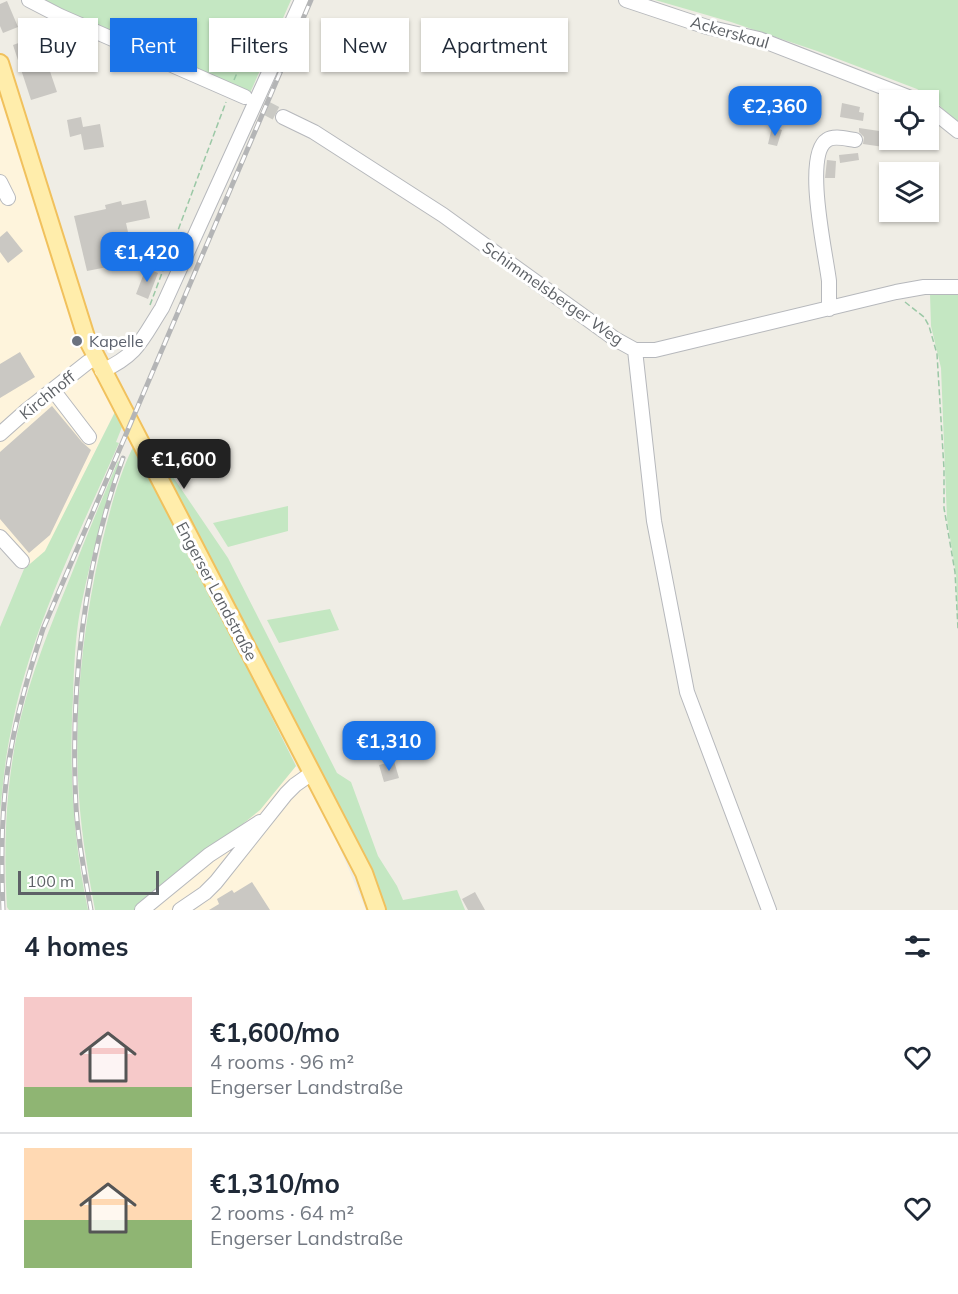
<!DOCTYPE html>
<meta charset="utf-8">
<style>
:root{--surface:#fff;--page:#f6f6f7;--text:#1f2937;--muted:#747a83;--line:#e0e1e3;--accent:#1a73e8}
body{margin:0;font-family:Mulish,sans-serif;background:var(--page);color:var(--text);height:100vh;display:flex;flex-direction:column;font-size:22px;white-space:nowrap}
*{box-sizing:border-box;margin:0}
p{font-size:20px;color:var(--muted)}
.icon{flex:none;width:33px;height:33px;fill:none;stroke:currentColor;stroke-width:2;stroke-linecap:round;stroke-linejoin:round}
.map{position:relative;height:910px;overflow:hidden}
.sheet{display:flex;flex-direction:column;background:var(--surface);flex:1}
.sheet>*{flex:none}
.top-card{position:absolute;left:18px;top:18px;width:600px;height:54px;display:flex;gap:12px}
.tools{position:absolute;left:879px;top:90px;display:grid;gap:12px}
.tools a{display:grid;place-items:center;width:60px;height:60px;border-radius:0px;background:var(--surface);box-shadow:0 2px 4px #0004;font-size:30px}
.scale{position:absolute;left:18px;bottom:15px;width:141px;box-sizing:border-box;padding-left:6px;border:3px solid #5d6166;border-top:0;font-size:16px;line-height:21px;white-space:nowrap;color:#5d6166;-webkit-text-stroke:4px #fff;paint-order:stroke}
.price{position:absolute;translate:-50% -51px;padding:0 14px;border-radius:12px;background:var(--accent);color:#fff;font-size:20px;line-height:39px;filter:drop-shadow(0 2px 3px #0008)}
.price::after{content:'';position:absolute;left:50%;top:36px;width:18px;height:14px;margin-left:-9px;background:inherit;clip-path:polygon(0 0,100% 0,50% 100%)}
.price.current{background:#222;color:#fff}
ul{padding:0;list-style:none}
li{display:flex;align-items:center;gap:18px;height:150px;padding:0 24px}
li+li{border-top:2px solid var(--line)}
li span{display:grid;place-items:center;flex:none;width:168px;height:120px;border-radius:0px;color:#555}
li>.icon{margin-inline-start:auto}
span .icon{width:72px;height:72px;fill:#fffc;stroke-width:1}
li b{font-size:26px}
h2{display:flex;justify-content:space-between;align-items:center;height:72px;padding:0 24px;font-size:26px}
.tag{padding:0 21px;border-radius:0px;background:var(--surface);box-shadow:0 2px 4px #0004;font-size:21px;line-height:54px}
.tag.current{background:var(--accent);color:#fff}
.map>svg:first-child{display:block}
.commercial{fill:#fef4dc}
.green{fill:#c4e7c2}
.building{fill:#cac8c3}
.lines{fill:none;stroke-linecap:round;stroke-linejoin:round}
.minor-tunnel{stroke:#cacac5;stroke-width:14;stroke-dasharray:14 7;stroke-linecap:butt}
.minor-casing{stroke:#b6b8bc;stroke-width:16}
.major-casing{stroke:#f1c15d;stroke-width:20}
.path{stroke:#9bc8a6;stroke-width:1.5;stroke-dasharray:6 3;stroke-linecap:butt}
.minor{stroke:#fff;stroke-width:14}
.major{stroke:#ffedab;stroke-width:16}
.rail-casing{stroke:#b4b5b6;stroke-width:5}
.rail{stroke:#fff;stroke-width:3;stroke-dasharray:9;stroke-linecap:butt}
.worship-dot{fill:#6b7280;stroke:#fff;stroke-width:2}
.labels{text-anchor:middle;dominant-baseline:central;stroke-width:6;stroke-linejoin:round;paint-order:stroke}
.street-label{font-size:16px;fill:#5d6166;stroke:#fff}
.worship-label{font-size:16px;fill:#5b616d;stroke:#fff;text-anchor:start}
</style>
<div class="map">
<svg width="958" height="910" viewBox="0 0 958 910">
<rect width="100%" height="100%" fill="#efede5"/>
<!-- commercial -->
<path class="commercial" d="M0 93 82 349 115 412 45 552 24 569 0 544Z
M296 766 328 820 366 910H136L260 810Z"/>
<!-- green -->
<path class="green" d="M39 0H291L250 93Z
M655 0H958V124L937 103 917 89 817 51 731 22Z
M930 294H958V627L956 574 947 519 941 368 931 326Z
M115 412 122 427 116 442 119 443C78 536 30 631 11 731 5 758 3 785 0 813V627L24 569 45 551Z
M148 446H152L228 558 337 773 351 782 378 856 397 886 403 900 457 890 465 910H385Z
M133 447 205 583 296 766 260 810 136 910H95C90 883 85 856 82 829 71 736 80 638 101 547 109 514 118 477 133 447Z
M118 461 119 462C104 511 90 560 80 611 75 639 74 669 73 697 69 770 73 839 88 910H9L7 907C4 857 5 806 13 757 22 697 45 639 68 583 84 542 101 501 118 461Z
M288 506V531L228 547 213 523Z
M330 609 339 630 279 643 267 620Z"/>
<!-- building -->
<path class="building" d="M7 1 18 27 3 33 0 26V4Z
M38 36 57 92 31 100 13 45Z
M842 103 860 107 859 112 864 113 863 121 840 117Z
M81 117 83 127 100 124 104 147 84 150 81 134 70 137 67 120Z
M772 127 782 130 777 146 768 144Z
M859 128 886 132 884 147 863 144 864 137 859 132Z
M858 153 859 160 840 163 839 155Z
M827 160 836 161 835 178H825Z
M146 200 150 218 126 223 131 246 150 241 153 254 126 260 133 262 87 271 74 216 106 209 105 205 121 201 122 205Z
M7 231 23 251 8 263 0 252V237Z
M146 268 158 273 148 299 136 294Z
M20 352 35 377 0 398V364Z
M52 406 82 442 91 450 50 535 29 553 0 519V452Z
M394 761 399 778 384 782 379 765Z
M252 882 270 910H209L219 904 217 899 232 890 234 893Z
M475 892 485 910H468L462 899Z"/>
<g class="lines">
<!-- minor-tunnel -->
<path class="minor-tunnel" d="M245 97 283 117"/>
<defs>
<path id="minor" d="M29 0 60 16 245 97
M626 0 707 27 759 39 916 100
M928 107 958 131
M283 117 314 132 443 215 615 339 635 350H655L896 292 924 287H958
M0 182 8 198
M829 309C829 299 829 290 829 281 826 255 803 155 827 140 834 135 847 139 855 140
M635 350 654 521 687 692 769 910
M102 371C138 355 142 339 162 308L302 0
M53 390 89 437
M0 434 27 410 88 362 96 359
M0 537 22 561
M142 910 209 855 260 822
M180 910 205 893 216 882 286 794 295 785 312 773"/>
<path id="major" d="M0 63 86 337 364 873 377 910"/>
</defs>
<!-- minor casing -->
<use href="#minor" class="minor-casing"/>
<!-- major casing -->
<use href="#major" class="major-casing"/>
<!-- path -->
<path class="path" d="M234 80 255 31
M905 302 924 317 929 326 937 354 944 469V508L955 572 958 629
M150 305 226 102"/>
<!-- minor -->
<use href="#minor" class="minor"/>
<!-- major -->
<use href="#major" class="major"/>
<defs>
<path id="rail" d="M3 910C1 857 1 802 11 749 18 709 30 669 43 629L311 0
M91 910C85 876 78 841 76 807 70 690 83 567 123 458"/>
</defs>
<!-- rail casing -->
<use href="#rail" class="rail-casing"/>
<!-- rail -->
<use href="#rail" class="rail"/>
</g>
<!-- markers -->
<circle class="worship-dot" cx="77" cy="341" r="6"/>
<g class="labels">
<!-- street labels -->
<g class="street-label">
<text transform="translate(730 32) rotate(16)">Ackerskaul</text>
<text transform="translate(553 293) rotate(35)">Schimmelsberger Weg</text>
<text transform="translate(47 395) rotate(-39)">Kirchhoff</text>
<text transform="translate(217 591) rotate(62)">Engerser Landstraße</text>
</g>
<!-- worship labels -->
<g class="worship-label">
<text x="89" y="341">Kapelle</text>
</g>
</g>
</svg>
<div class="tools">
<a><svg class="icon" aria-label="locate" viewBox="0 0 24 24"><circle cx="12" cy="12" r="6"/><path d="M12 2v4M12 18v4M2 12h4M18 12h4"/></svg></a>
<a><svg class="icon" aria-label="layers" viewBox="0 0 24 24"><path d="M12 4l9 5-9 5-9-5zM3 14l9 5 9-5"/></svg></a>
</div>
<div class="scale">100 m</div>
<b class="price" style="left:775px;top:137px">€2,360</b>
<b class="price" style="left:147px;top:283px">€1,420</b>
<b class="price current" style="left:184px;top:490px">€1,600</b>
<b class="price" style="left:389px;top:772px">€1,310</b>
<div class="top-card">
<a class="tag">Buy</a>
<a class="tag current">Rent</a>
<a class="tag">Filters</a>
<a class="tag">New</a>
<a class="tag">Apartment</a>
</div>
</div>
<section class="sheet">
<h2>4 homes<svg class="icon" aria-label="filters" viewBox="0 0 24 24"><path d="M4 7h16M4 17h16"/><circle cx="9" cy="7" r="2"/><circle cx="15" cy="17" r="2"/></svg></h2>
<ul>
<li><span style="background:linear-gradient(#f6c9c9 75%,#8fb573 0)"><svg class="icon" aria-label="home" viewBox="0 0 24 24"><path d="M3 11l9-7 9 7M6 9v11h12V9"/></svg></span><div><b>€1,600/mo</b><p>4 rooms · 96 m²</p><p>Engerser Landstraße</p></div><svg class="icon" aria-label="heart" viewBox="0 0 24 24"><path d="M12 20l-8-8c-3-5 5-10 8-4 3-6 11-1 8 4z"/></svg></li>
<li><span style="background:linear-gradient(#ffd9b3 60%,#8fb573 0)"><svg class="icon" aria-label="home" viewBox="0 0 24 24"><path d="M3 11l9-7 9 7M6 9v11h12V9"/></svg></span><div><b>€1,310/mo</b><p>2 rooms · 64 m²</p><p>Engerser Landstraße</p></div><svg class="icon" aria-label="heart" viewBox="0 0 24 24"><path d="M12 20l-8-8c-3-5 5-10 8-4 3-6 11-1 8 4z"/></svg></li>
</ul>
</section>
